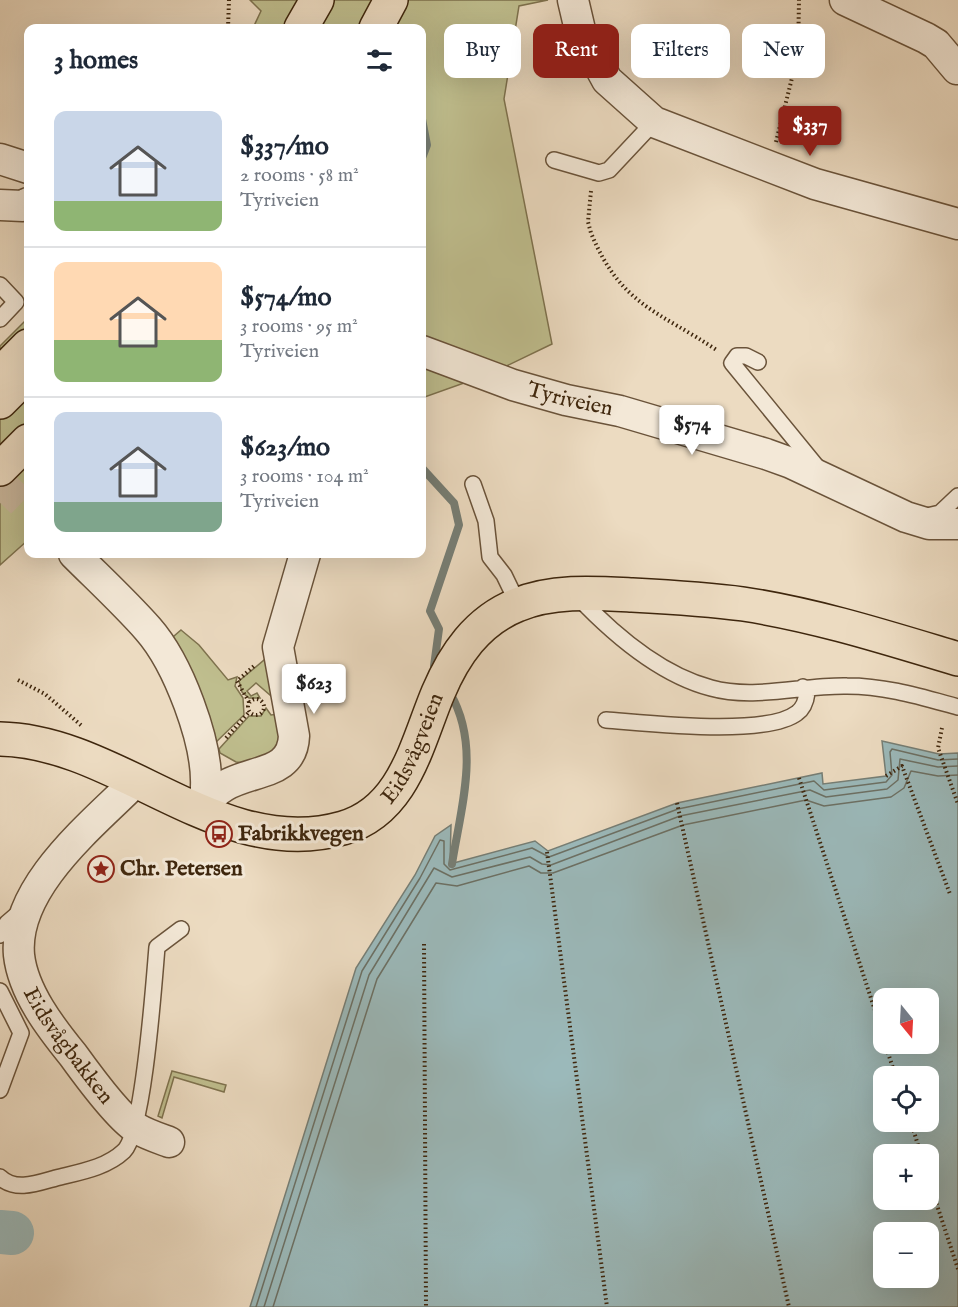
<!DOCTYPE html>
<meta charset="utf-8">
<style>
:root{--surface:#fff;--page:#f2f2f3;--text:#1f2937;--muted:#747a83;--line:#e0e1e3;--accent:#8f2418}
body{margin:0;font-family:"IM FELL English",serif;background:var(--page);color:var(--text);height:100vh;display:flex;flex-direction:column;font-size:22px;white-space:nowrap}
*{box-sizing:border-box;margin:0}
p{font-size:20px;color:var(--muted)}
.icon{flex:none;width:33px;height:33px;fill:none;stroke:currentColor;stroke-width:2;stroke-linecap:round;stroke-linejoin:round}
.map{position:relative;flex:1;overflow:hidden}
.details{position:absolute;left:24px;top:24px;width:402px;height:534px;display:flex;flex-direction:column;background:var(--surface);border-radius:12px;box-shadow:0 6px 24px #0002}
.details>*{flex:none}
.guide{position:absolute;left:444px;top:24px;width:423px;height:54px;display:flex;gap:12px}
.needle{width:39px;rotate:162deg}
.tools{position:absolute;left:873px;top:988px;display:grid;gap:12px}
.tools a{display:grid;place-items:center;width:66px;height:66px;border-radius:12px;background:var(--surface);box-shadow:0 6px 24px #0002;font-size:30px}
.price{position:absolute;translate:-50% -51px;padding:0 14px;border-radius:6px;background:#fff;color:#222;font-size:20px;line-height:39px;filter:drop-shadow(0 2px 3px #0008)}
.price::after{content:'';position:absolute;left:50%;top:36px;width:18px;height:14px;margin-left:-9px;background:inherit;clip-path:polygon(0 0,100% 0,50% 100%)}
.price.active{background:var(--accent);color:#fff}
ul{padding:0;list-style:none}
li{display:flex;align-items:center;gap:18px;height:150px;padding:0 30px}
li+li{border-top:2px solid var(--line)}
li span{display:grid;place-items:center;flex:none;width:168px;height:120px;border-radius:12px;color:#555}
li>.icon{margin-inline-start:auto}
span .icon{width:72px;height:72px;fill:#fffc;stroke-width:1}
li b{font-size:26px}
h2{display:flex;justify-content:space-between;align-items:center;height:72px;padding:0 30px;font-size:26px}
.pill{padding:0 21px;border-radius:12px;background:var(--surface);box-shadow:0 6px 24px #0002;font-size:21px;line-height:54px}
.pill.active{background:var(--accent);color:#fff}
.map>svg:first-child{display:block}
.green{fill:#bfbe8e;stroke:#7e724e;stroke-width:1.5}
.water{fill:#9bb9ba;stroke:#767e75;stroke-width:1.5;fill-rule:evenodd}
.lines{fill:none;stroke-linecap:round;stroke-linejoin:round}
.shore{stroke:#6c7064;stroke-width:1.5}
.stream{stroke:#767e75;stroke-width:8}
.river{stroke:#9bb9ba;stroke-width:44}
.street-tunnel{stroke:#c9b79d;stroke-width:30;stroke-dasharray:30 15;stroke-linecap:butt}
.lane-casing{stroke:#6a533a;stroke-width:18}
.street-casing{stroke:#6a533a;stroke-width:33}
.primary-casing{stroke:#3e260d;stroke-width:36}
.highway-casing{stroke:#3e260d;stroke-width:36}
.path{stroke:#3e260d;stroke-width:4;stroke-dasharray:1.5 3;stroke-linecap:butt}
.lane{stroke:#f3e8d7;stroke-width:15}
.street{stroke:#f3e8d7;stroke-width:30}
.primary{stroke:#ecdbc1;stroke-width:33}
.highway{stroke:#ecdbc1;stroke-width:33}
.labels{text-anchor:middle;dominant-baseline:central;stroke-width:6;stroke-linejoin:round;paint-order:stroke}
.street-label{font-size:22px;fill:#3e260d;stroke:#f3e8d7}
.poi-label{font-size:22px;font-weight:bold;fill:#3e260d;stroke:#f3e8d7;text-anchor:start}
</style>
<div class="map">
<svg width="958" height="1307" viewBox="0 0 958 1307">
<rect width="100%" height="100%" fill="#ecdbc1"/>
<filter id="stains"><feTurbulence type="fractalNoise" baseFrequency=".00333" numOctaves="4"/><feColorMatrix values="0 0 0 0 .2 0 0 0 0 .09 0 0 0 0 .02 0 0 0 .5 -.17"/></filter>
<radialGradient id="worn" r=".72"><stop offset=".6" stop-color="#630" stop-opacity="0"/><stop offset="1" stop-color="#630" stop-opacity=".3"/></radialGradient>
<!-- green -->
<path class="green" d="M250 0H548L519 6 504 99 552 344 492 373 422 398V28H253L261 11Z
M28 318V540L0 565V346Z
M181 630 199 645 228 680 237 677 235 686 243 698 244 715 214 744 166 643Z
M270 655 277 701 256 683 247 691 251 696 257 693 260 698H249L242 692 239 681Z
M266 708 271 715 279 714 283 746 253 764 236 762 220 753 219 749 249 716H261Z
M172 1071 226 1085 224 1092 174 1077 162 1118 158 1116Z"/>
<!-- water -->
<path class="water" d="M882 741 939 754 958 753V1307H250L356 968 415 875 435 836 451 825 450 864 535 841 548 851 677 803 822 773 823 784 886 776ZM884 999H928V1044H884ZM884 1077H928V1122H884ZM884 1155H928V1200H884ZM884 1233H928V1278H884Z"/>
<g class="lines">
<!-- shore -->
<path class="shore" d="M256 1307 362 971 420 878 440 840 444 841V864L450 870 532 848 549 857 678 809 814 781 824 790 886 782 892 775 890 752 892 749 938 760 958 759
M264 1307 369 975 434 868 452 877 530 857 542 864 551 865 680 816 810 790 826 797 887 789 898 780 900 759 938 767 958 766
M273 1307 377 979 436 883 457 886 529 866 541 873H553L683 825 806 800 824 806 891 797 904 788 911 771 938 776 958 775"/>
<!-- stream -->
<path class="stream" d="M422 158 427 145 422 119
M422 468 454 503 459 525 430 611 439 629 434 666 436 670
M450 693C481 746 461 807 452 864"/>
<!-- river -->
<path class="river" d="M0 1232 12 1233"/>
<!-- street-tunnel -->
<path class="street-tunnel" d="M0 482 28 509"/>
<defs>
<path id="lane" d="M554 160 599 173 609 170 654 122
M0 285 16 302 0 319
M758 362 746 356H737L732 363 817 467
M473 484 486 521 490 557 504 575 518 604
M927 516 940 513 958 496
M577 596C612 633 661 675 711 688 754 700 802 685 847 686 886 686 921 697 958 707
M606 720C647 723 766 737 797 713 804 708 806 701 807 693L803 687
M0 935 7 923 21 911
M0 991 21 1033 0 1090
M0 1177C15 1192 38 1183 56 1178 80 1172 106 1168 124 1151 144 1131 154 981 157 947L181 929"/>
<g id="street">
<path d="M573 0 580 30 607 80 654 122 815 184 958 224"/>
<path d="M845 0 926 38 936 44 957 69"/>
<path d="M0 159 28 168"/>
<path d="M0 205 23 206 28 203"/>
<path id="s1" d="M422 351 513 385 566 400 620 411 766 454 791 463 906 517 929 524H958"/>
<path d="M74 554C98 578 125 603 148 629 178 663 208 742 206 787 206 795 203 802 202 810"/>
<path id="s2" d="M136 781C93 824 13 887 19 955 23 992 51 1028 73 1055 86 1073 118 1117 136 1128 146 1134 158 1138 169 1142"/>
<path d="M202 810C226 761 292 787 294 736L278 647 305 554"/>
</g>
<g id="primary">
<path id="s3" d="M0 739C119 741 220 863 343 828 404 811 417 743 438 693 454 655 477 621 517 605 552 590 595 593 632 595 669 597 706 599 743 604 816 615 888 638 958 659"/>
</g>
<path id="highway" d="M301 28 317 0
M376 28 391 0
M0 374 28 346
M0 402 28 374
M0 469 28 441"/>
</defs>
<!-- lane casing -->
<use href="#lane" class="lane-casing"/>
<!-- street casing -->
<use href="#street" class="street-casing"/>
<!-- primary casing -->
<use href="#primary" class="primary-casing"/>
<!-- highway casing -->
<use href="#highway" class="highway-casing"/>
<!-- path -->
<path class="path" d="M228 28 229 0
M776 142 798 54 799 0
M591 191 588 222 591 233C621 306 659 311 718 351
M18 680 45 694 82 726
M248 707a8 8 0 1 1 16 0a8 8 0 1 1-16 0Z
M249 702 237 681 254 666
M942 728 938 748 958 804
M226 738 249 712
M886 776 902 766 950 894
M799 778 884 1038
M677 803 789 1307
M547 852 607 1307
M424 944 426 1307
M885 1044 896 1077
M911 1122 921 1155
M928 1178 958 1269"/>
<!-- lane -->
<use href="#lane" class="lane"/>
<!-- street -->
<use href="#street" class="street"/>
<!-- primary -->
<use href="#primary" class="primary"/>
<!-- highway -->
<use href="#highway" class="highway"/>
</g>
<!-- icons -->
<defs>
<symbol id="bus-ring" viewBox="-11 -11 22 22"><circle r="9.5" fill="#f3e8d7" stroke="#8f2418" stroke-width="1.5"/><path d="M-5-6H5V4H4V6H2V4H-2V6H-4V4H-5ZM-3.5-4V0h7V-4ZM-3.5 1.2v1.5H-2V1.2ZM2 1.2v1.5H3.5V1.2Z" fill="#8f2418"/></symbol>
<symbol id="sight-ring" viewBox="-11 -11 22 22"><circle r="9.5" fill="#f3e8d7" stroke="#8f2418" stroke-width="1.5"/><path d="M0-6L1.8-2.2L6-1.7L2.9 1.2L3.7 5.4L0 3.3L-3.7 5.4L-2.9 1.2L-6-1.7L-1.8-2.2Z" fill="#8f2418"/></symbol>
</defs>
<g fill-rule="evenodd">
<use href="#bus-ring" x="204" y="819" width="30" height="30"/>
<use href="#sight-ring" x="86" y="854" width="30" height="30"/>
</g>
<g class="labels">
<!-- street labels -->
<g class="street-label">
<text stroke="none"><textPath href="#s1" startOffset="156">Tyriveien</textPath></text>
<text stroke="none"><textPath href="#s3" startOffset="472">Eidsvågveien</textPath></text>
<text stroke="none"><textPath href="#s2" startOffset="321">Eidsvågbakken</textPath></text>
</g>
<!-- poi labels -->
<g class="poi-label">
<text x="238" y="834">Fabrikkvegen</text>
<text x="120" y="869">Chr. Petersen</text>
</g>
</g>
<rect width="100%" height="100%" filter="url(#stains)"/>
<rect width="100%" height="100%" fill="url(#worn)"/>
</svg>
<div class="tools">
<a><svg class="needle" viewBox="-14 -14 28 28"><path d="M0-13l5 13h-10z" fill="#e53935"/><path d="M0 13l5-13h-10z" fill="#747a83"/></svg></a>
<a><svg class="icon" aria-label="locate" viewBox="0 0 24 24"><circle cx="12" cy="12" r="6"/><path d="M12 2v4M12 18v4M2 12h4M18 12h4"/></svg></a>
<a>+</a>
<a>−</a>
</div>
<b class="price active" style="left:810px;top:157px">$337</b>
<b class="price" style="left:692px;top:456px">$574</b>
<b class="price" style="left:314px;top:715px">$623</b>
<div class="guide">
<a class="pill">Buy</a>
<a class="pill active">Rent</a>
<a class="pill">Filters</a>
<a class="pill">New</a>
</div>
<section class="details">
<h2>3 homes<svg class="icon" aria-label="filters" viewBox="0 0 24 24"><path d="M4 7h16M4 17h16"/><circle cx="9" cy="7" r="2"/><circle cx="15" cy="17" r="2"/></svg></h2>
<ul>
<li><span style="background:linear-gradient(#c9d6e8 75%,#8fb573 0)"><svg class="icon" aria-label="home" viewBox="0 0 24 24"><path d="M3 11l9-7 9 7M6 9v11h12V9"/></svg></span><div><b>$337/mo</b><p>2 rooms · 58 m²</p><p>Tyriveien</p></div></li>
<li><span style="background:linear-gradient(#ffd9b3 65%,#8fb573 0)"><svg class="icon" aria-label="home" viewBox="0 0 24 24"><path d="M3 11l9-7 9 7M6 9v11h12V9"/></svg></span><div><b>$574/mo</b><p>3 rooms · 95 m²</p><p>Tyriveien</p></div></li>
<li><span style="background:linear-gradient(#c9d6e8 75%,#7fa58c 0)"><svg class="icon" aria-label="home" viewBox="0 0 24 24"><path d="M3 11l9-7 9 7M6 9v11h12V9"/></svg></span><div><b>$623/mo</b><p>3 rooms · 104 m²</p><p>Tyriveien</p></div></li>
</ul>
</section>
</div>
